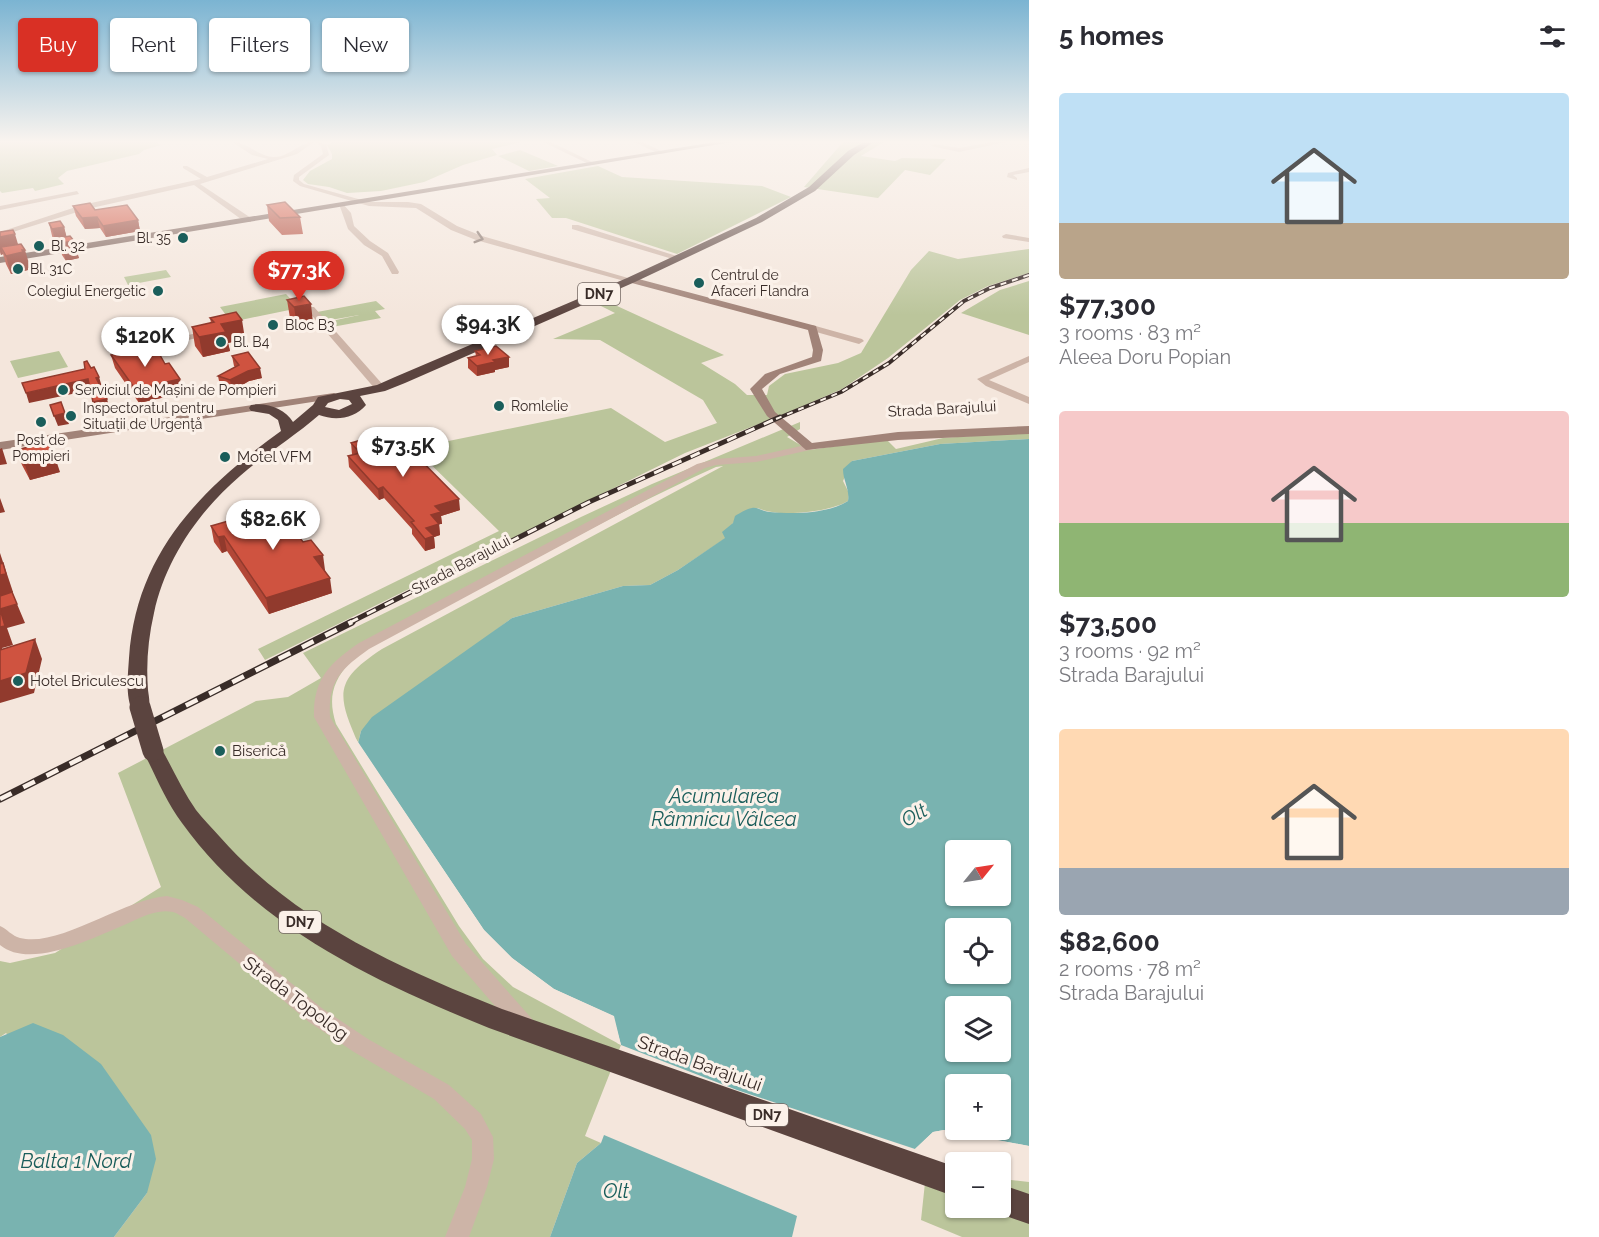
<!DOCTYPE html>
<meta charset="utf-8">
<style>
:root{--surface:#fff;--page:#f7f7f7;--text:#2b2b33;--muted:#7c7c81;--accent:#d93025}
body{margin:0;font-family:Raleway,sans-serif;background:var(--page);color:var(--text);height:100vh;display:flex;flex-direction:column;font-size:22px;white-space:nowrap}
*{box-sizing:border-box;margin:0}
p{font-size:20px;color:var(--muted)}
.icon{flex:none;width:33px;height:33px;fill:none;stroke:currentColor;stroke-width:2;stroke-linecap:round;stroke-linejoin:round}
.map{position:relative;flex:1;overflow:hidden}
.panel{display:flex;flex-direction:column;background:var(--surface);width:570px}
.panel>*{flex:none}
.guide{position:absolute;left:18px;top:18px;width:570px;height:54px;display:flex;gap:12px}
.needle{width:39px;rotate:60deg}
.buttons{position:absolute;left:945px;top:840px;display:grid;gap:12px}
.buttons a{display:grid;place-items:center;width:66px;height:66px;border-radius:6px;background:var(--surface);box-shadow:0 2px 4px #0004;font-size:30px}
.price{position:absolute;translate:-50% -51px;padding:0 14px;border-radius:21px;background:#fff;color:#222;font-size:20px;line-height:39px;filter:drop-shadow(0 2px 3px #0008)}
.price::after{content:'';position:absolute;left:50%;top:36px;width:18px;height:14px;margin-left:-9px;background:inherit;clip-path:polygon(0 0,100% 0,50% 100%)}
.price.selected{background:var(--accent);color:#fff}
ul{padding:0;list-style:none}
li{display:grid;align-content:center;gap:12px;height:318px;padding:0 30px}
li span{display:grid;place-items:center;height:186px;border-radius:6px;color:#555}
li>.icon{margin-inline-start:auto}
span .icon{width:108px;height:108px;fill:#fffc;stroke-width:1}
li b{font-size:26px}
h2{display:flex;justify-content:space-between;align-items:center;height:72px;padding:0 30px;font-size:26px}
.chip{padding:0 21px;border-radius:6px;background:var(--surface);box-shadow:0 2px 4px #0004;font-size:21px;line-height:54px}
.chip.selected{background:var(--accent);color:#fff}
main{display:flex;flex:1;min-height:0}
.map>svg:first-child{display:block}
.green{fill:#bbc59b}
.water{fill:#79b3b0;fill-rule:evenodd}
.pier{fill:#f4e6dc}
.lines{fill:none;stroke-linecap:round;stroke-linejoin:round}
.street{fill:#cdb4a7;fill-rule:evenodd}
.secondary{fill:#a18378;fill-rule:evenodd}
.primary{fill:#7c6058;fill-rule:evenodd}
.highway{fill:#5b443f;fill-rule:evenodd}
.rail-far2-casing{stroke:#392c28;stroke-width:4}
.rail-far1-casing{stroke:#392c28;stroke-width:5}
.rail-casing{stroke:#392c28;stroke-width:7}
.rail-far2{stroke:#fbf1e9;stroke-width:2;stroke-dasharray:6;stroke-linecap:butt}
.rail-far1{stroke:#fbf1e9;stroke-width:3;stroke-dasharray:10;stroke-linecap:butt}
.rail{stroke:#fbf1e9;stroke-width:4.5;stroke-dasharray:13;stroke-linecap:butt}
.highway-bridge{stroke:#5b443f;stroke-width:21}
.wall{fill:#b24737}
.shaded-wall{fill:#913a2d}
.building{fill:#cf5340;stroke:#913a2d;stroke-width:1.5}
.oneway{stroke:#7c6961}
.poi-dot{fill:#1a5e5b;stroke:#fbf1e9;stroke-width:2}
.labels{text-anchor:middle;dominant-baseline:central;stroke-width:6;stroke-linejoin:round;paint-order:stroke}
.far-poi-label{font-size:14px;fill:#392c28;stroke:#fbf1e9;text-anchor:start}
.shield{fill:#fbf1e9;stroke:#736762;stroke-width:1.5}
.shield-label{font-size:14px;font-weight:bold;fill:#392c28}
.street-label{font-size:15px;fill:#392c28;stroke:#fbf1e9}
.poi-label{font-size:15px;fill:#392c28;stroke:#fbf1e9;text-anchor:start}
.near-street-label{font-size:18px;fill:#392c28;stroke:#fbf1e9}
.near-water-label{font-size:20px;font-style:italic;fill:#1a5e5b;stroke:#fbf1e9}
</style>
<main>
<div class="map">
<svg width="1029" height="1237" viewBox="0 0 1029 1237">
<rect width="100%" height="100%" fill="#f4e6dc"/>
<!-- green -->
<path class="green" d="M0 142H156L161 145 144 150 139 154 67 171 58 178 64 184 35 191 33 188 2 193 0 191Z
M333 142H521L492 149 497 155 463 165 424 182 381 191 347 193 329 187 308 184 303 180 310 171 332 159V154L327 145Z
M843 142H884L861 156 895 161 902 158 946 159 930 175 905 170 878 198 804 187Z
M520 150 558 166 529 171 498 156Z
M598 166 622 177 762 186 791 197 677 254 566 218H552L536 199 550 198 525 179Z
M1029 249V273L988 286 960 300 888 358 842 389 787 413 685 453 265 660 258 649 499 531 414 448 611 408 665 442 717 423 703 400 600 340 553 339 615 313 595 303 604 300 724 355 701 363 735 384 747 395H767L769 386 785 374 838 363 861 353 911 270 929 251 958 259Z
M166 270 171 277 128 285 124 277Z
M1029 281V335L961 313 1000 290Z
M286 294 299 308 231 322 220 307Z
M376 301 385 309 375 311 381 318 332 327 327 322 359 315 325 321 317 312Z
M59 351 68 367 18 378 10 361Z
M800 422V429L787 437 809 450 886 439 896 449 943 438 1029 432V439L940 444 852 461 843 481 849 493 848 501C830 512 777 518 758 508L733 523 726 538 678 570 650 585 623 586 512 618 361 731 358 743C336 693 335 680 382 649L723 466 716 467C625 508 537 558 449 605 424 618 368 643 350 662 332 682 328 699 336 724L459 926 483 959 513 987 621 1045 585 1136 601 1143 577 1163 550 1237H114L147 1193 6 1033 0 1037V961L10 963 55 953 161 887 118 773 256 701 288 697 321 678 303 653 581 517 652 484Z
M927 1164 955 1171 956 1208H1000L1001 1179 1029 1182V1237H962L921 1220Z"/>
<!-- water -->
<path class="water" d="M1029 439V1146L944 1130 933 1132 915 1149 737 1090 621 1045 613 1016 554 989 512 958 484 930 358 743 361 731 372 717 512 618 623 586 650 585 678 570 725 538 722 532 733 523 735 516C740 513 746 509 752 508 759 507 763 512 770 512 794 514 827 514 848 501 850 489 843 481 843 469L852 461 940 444ZM956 850H1000V896H956ZM956 928H1000V974H956ZM956 1006H1000V1052H956ZM956 1084H1000V1130H956Z
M33 1023 63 1035 101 1064 151 1135 156 1159 147 1193 114 1237H0V1037Z
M604 1135 797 1216 792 1237H550L577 1163 601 1143Z"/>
<!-- pier -->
<path class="pier" d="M356 739 484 930 512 958 554 989 614 1016 621 1045 617 1043 611 1018 552 991 510 960 481 932 355 744Z
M944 1130 1029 1146V1149L944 1133 935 1134 918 1151 915 1149 933 1132Z"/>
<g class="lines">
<!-- street -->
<path class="street" d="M232 142C247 142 258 156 273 157 288 158 300 142 314 142L297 154 200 184 251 218V222H245L194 185 87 209 0 236V232L82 205 201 179 183 168V166H187L207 177 268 159 252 155Z
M316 142 326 144 329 155 299 177V180L304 184 369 202H408L421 204 457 226 482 236 635 280 628 282 476 240 451 230 416 208 369 206 300 186 293 181 294 175 323 154 321 146Z
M543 142H551L596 164 591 165Z
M634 142H643L665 153 660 154Z
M992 142H1006L959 152 931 146 934 144 959 148Z
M1029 168V172L1013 175 1017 178V180L1007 177 1008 173Z
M77 191 79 194 0 210V206Z
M339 204H343L351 213 354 226 370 241 388 253 399 272 398 274H392L382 256 364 245 348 229Z
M572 225H578L683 258 676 260 572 229Z
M1006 234 1029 238V242L1003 238 1002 236Z
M308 307H314L384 386V390H376L308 311Z
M812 325 862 339 864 341 859 344 809 330V326Z
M211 329 216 332 214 334 175 343 170 340Z
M1029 356V362L989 380 1029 397V404L986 386 977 379Z
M810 444 815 447 814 449 756 462 716 465 705 468 369 649C341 669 328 681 330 717L466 944 533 1020 536 1027 533 1034 526 1036 519 1034 452 956 314 717C313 679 330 663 359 643L697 464 716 459 756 456Z
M167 896 182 900 198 907 323 1009 368 1039 449 1085 481 1114 493 1137 494 1159 487 1187 469 1237H445L465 1187 472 1159V1140L465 1129 434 1099 354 1052 309 1022 185 918C181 916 177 913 173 912 156 908 138 919 124 925 93 938 30 970 0 945V926C7 929 12 936 20 938 60 948 123 899 167 896Z"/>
<!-- secondary -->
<path class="secondary" d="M631 277 816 326 823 350 821 361 780 374 762 389 775 412 812 443 898 432 1029 426V434L898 440 806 450 767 416 750 389 765 374 812 357 813 350 808 330 628 282 626 280Z
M334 393 340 396 338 398 0 450V442Z"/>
<!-- primary -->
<path class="primary" d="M715 142H732L0 263V257Z"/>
<!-- highway -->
<path class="highway" d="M864 142H874L854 155 815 191 762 222 635 282 405 383 385 391 360 396 366 405C354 419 335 421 319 415 294 437 265 454 240 476 199 511 165 560 154 613 148 639 146 664 148 690 149 698 151 705 147 712L140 714 133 712C125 698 128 674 129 658 136 553 201 489 281 431L278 420 269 414 251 411 249 408 251 405C267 402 285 409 293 422L313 405 318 397 377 385 395 377 627 278 756 218 809 187 848 151ZM340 399 349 400 352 404 339 410 325 407 328 403Z
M153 743 160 746C172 767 182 790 196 810 203 819 212 828 220 837 295 922 399 968 502 1009L956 1167V1197L489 1028C373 981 257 927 182 823 166 802 155 774 143 751L146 746Z
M1000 1184 1029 1194V1224L989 1210 988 1208H1000Z"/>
<defs>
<path id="rail-far2" d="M776 419 841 392 889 363 964 301 990 288 1029 275"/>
<path id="rail-far1" d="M349 623 589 502 780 417"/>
<path id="rail" d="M0 799 352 622"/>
</defs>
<!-- rail-far2 casing -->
<use href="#rail-far2" class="rail-far2-casing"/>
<!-- rail-far1 casing -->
<use href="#rail-far1" class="rail-far1-casing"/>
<!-- rail casing -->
<use href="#rail" class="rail-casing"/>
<!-- rail-far2 -->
<use href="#rail-far2" class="rail-far2"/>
<!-- rail-far1 -->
<use href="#rail-far1" class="rail-far1"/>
<!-- rail -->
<use href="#rail" class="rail"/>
<!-- highway-bridge -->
<path class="highway-bridge" d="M140 707 153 751"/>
</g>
<!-- wall -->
<path class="wall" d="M267 205 300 217 303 234 282 235 269 221Z
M73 206 138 220 140 231 106 237 100 228 85 229 76 216Z
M49 223 64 227 66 236 79 258 66 261 62 255 60 245 57 246 53 240Z
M0 232 18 244 30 267 28 268V270L11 274 6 264 3 254 1 255 0 252Z
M287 300 313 323 297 326 290 318Z
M210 318 245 339 228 343 230 351 203 357 195 346 192 327 211 323Z
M475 351 509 357V367L495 370V372L477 376 468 368V358L476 356Z
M111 355 183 393 139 403 115 368Z
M232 356 262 378 249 381 232 391 220 386 218 376 235 367 234 366Z
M351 443 460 510 441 516 442 524H439L440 535 434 537 435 548 425 551 412 534V529L384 498 379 500 349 467 348 456 353 455 352 454Z
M17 450 60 472 30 480 22 465Z
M292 516 295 531 325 570 332 593 269 614 227 551 222 553 214 542 211 526Z"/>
<!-- shaded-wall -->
<path class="shaded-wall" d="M97 217 100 228 85 229 82 218Z
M138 220 140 231 106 237 103 226Z
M64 227 68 242 74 241 79 258 66 261 61 243 58 238 60 245 57 246 52 229Z
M15 234 20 251 1 247 3 254 1 255 0 250V237Z
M22 250H25L30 267 28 268V270L11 274 6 256Z
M311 304 313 323 297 326 294 307Z
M242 320 245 339 228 343 230 351 203 357 199 337 221 324Z
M509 357V367L495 370V372L477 376V366L493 360Z
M260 368 262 378 249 381 232 391 230 380 248 371Z
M99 377 102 387 98 388 96 378Z
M88 379 91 390 29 403 26 393Z
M180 379 183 393 139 403 135 389Z
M107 399 110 410 96 413 93 402Z
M65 413 69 424 58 426 54 416Z
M2 448 7 464 0 465V449Z
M55 457 60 472 30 480 25 465Z
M383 487 384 498 379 500 378 489Z
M0 498 5 512 0 513Z
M459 499 460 510 441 516 442 524H439L440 535 434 537 435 548 425 551V539L426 528 435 506Z
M292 516 296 538 289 524V517Z
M224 536 227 551 222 553 218 537Z
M0 553 13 592 0 596Z
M323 555 325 570 317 573 314 557Z
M330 578 332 593 269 614 266 598Z
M17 604 25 623 7 628 13 645 2 648 8 669 0 650V609Z
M35 639 42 659 34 693 0 703V681Z"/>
<!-- building -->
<path class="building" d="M285 202 300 217 280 218 267 205Z
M90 203 95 210 127 205 138 220 103 226 97 217 82 218 73 206Z
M60 221 64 227 52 229 49 223Z
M13 230 15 234 0 237V232Z
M70 236 74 241 61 243 58 238Z
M21 244 25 250H22L23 252 6 256 1 247Z
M304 296 311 304 294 307 287 300Z
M236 312 242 320 221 324 226 332 199 337 192 327 214 322 210 318Z
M155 346 165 364 169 363 180 379 135 389 111 355Z
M496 346 509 357 493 360 495 362 477 366 468 358 480 355 475 351Z
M248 352 260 368 248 371 230 380 218 376 239 365 232 356Z
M87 361 91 368 94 367 99 377 96 378 107 399 93 402 88 379 26 393 22 383 85 369 84 362Z
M61 402 65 413 54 416 50 405Z
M392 431 459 499 435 506 441 512 431 515 439 524 426 528 434 536 425 539 411 522 414 521 383 487 378 489 348 456 360 453 351 443Z
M47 442 55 457 25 465 17 450Z
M284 505 292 516 289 517 293 522 289 524 303 542 311 540 323 555 314 557 330 578 266 598 224 536 218 537 211 526Z
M3 563 6 574 0 575V564Z
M12 592 17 604 0 609V596Z
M0 609 5 626 0 627Z
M35 639 26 673 0 681V650Z"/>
<!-- one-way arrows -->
<defs><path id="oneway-chevron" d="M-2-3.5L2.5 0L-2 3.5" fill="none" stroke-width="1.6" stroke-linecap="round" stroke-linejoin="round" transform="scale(1.5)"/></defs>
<use class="oneway" href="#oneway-chevron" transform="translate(479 238) rotate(17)"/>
<!-- sky -->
<linearGradient id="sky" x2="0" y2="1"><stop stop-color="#7bb4d2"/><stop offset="0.45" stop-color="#faf4ef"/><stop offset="1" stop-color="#faf4ef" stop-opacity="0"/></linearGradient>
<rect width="1029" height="315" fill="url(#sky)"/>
<!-- markers -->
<g class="poi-dot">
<circle cx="183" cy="238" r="6"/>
<circle cx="39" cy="246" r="6"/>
<circle cx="18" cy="269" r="6"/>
<circle cx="699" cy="283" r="6"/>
<circle cx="158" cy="291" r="6"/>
<circle cx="273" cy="325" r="6"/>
<circle cx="221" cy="342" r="6"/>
<circle cx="63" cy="390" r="6"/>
<circle cx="499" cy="406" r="6"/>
<circle cx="71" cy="416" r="6"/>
<circle cx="41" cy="422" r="6"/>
<circle cx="225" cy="457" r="6"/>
<circle cx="18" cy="681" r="6"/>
<circle cx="220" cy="751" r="6"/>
</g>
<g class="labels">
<!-- far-poi labels -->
<g class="far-poi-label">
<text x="171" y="238" text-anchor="end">Bl. 35</text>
<text x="51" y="246">Bl. 32</text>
<text x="30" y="269">Bl. 31C</text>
<text x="711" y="275">Centrul de<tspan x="711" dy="16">Afaceri Flandra</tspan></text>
<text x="146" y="291" text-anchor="end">Colegiul Energetic</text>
<text x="285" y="325">Bloc B3</text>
<text x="233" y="342">Bl. B4</text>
<text x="75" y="390">Serviciul de Mașini de Pompieri</text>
<text x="511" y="406">Romlelie</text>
<text x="83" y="408">Inspectoratul pentru<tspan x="83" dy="16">Situații de Urgență</tspan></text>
<text x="41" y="440" text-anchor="middle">Post de<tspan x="41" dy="16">Pompieri</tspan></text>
</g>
<!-- shield labels -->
<g class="shield">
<rect x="578" y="283" width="42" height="22" rx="4.5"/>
<rect x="279" y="911" width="42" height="22" rx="4.5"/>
<rect x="746" y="1104" width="42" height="22" rx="4.5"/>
</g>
<g class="shield-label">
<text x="599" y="294">DN7</text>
<text x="300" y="922">DN7</text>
<text x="767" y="1115">DN7</text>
</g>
<!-- street labels -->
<g class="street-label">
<text transform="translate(942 409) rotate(-3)">Strada Barajului</text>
<text transform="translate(461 565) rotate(-28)">Strada Barajului</text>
</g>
<!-- poi labels -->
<g class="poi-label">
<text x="237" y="457">Motel VFM</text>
<text x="30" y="681">Hotel Briculescu</text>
<text x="232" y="751">Biserică</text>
</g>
<!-- near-street labels -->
<g class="near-street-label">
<text transform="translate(296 998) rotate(37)">Strada Topolog</text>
<text transform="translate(700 1063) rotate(20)">Strada Barajului</text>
</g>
<!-- near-water labels -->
<g class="near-water-label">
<text x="724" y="796">Acumularea<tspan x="724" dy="23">Râmnicu Vâlcea</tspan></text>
<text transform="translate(914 815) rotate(-30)">Olt</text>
<text x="76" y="1161">Balta 1 Nord</text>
<text x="616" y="1191">Olt</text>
</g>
</g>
</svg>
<div class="buttons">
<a><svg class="needle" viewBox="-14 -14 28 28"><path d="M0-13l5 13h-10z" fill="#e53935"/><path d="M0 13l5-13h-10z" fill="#7c7c81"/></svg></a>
<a><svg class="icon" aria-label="locate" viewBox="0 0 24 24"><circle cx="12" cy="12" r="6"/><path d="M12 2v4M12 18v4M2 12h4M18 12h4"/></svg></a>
<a><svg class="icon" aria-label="layers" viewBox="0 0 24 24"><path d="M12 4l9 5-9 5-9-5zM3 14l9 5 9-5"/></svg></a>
<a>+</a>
<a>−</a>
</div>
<b class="price selected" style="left:299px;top:302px">$77.3K</b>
<b class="price" style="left:488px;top:356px">$94.3K</b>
<b class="price" style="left:145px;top:368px">$120K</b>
<b class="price" style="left:403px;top:478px">$73.5K</b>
<b class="price" style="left:273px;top:551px">$82.6K</b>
<div class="guide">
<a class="chip selected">Buy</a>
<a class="chip">Rent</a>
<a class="chip">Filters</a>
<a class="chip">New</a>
</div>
</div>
<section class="panel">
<h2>5 homes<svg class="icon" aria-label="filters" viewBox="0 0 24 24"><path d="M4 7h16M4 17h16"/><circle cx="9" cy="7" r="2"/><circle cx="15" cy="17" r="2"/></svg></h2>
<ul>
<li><span style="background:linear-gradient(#bfe0f5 70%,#b9a48a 0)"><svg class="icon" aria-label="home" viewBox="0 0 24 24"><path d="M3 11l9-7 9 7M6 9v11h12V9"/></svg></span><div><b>$77,300</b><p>3 rooms · 83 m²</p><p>Aleea Doru Popian</p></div></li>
<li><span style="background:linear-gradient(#f6c9c9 60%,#8fb573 0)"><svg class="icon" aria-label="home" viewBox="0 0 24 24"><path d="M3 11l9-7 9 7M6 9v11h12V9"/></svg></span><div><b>$73,500</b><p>3 rooms · 92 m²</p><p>Strada Barajului</p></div></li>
<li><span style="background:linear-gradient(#ffd9b3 75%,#9aa5b1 0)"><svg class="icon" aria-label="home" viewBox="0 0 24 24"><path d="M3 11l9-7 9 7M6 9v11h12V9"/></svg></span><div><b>$82,600</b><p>2 rooms · 78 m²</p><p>Strada Barajului</p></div></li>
</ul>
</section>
</main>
